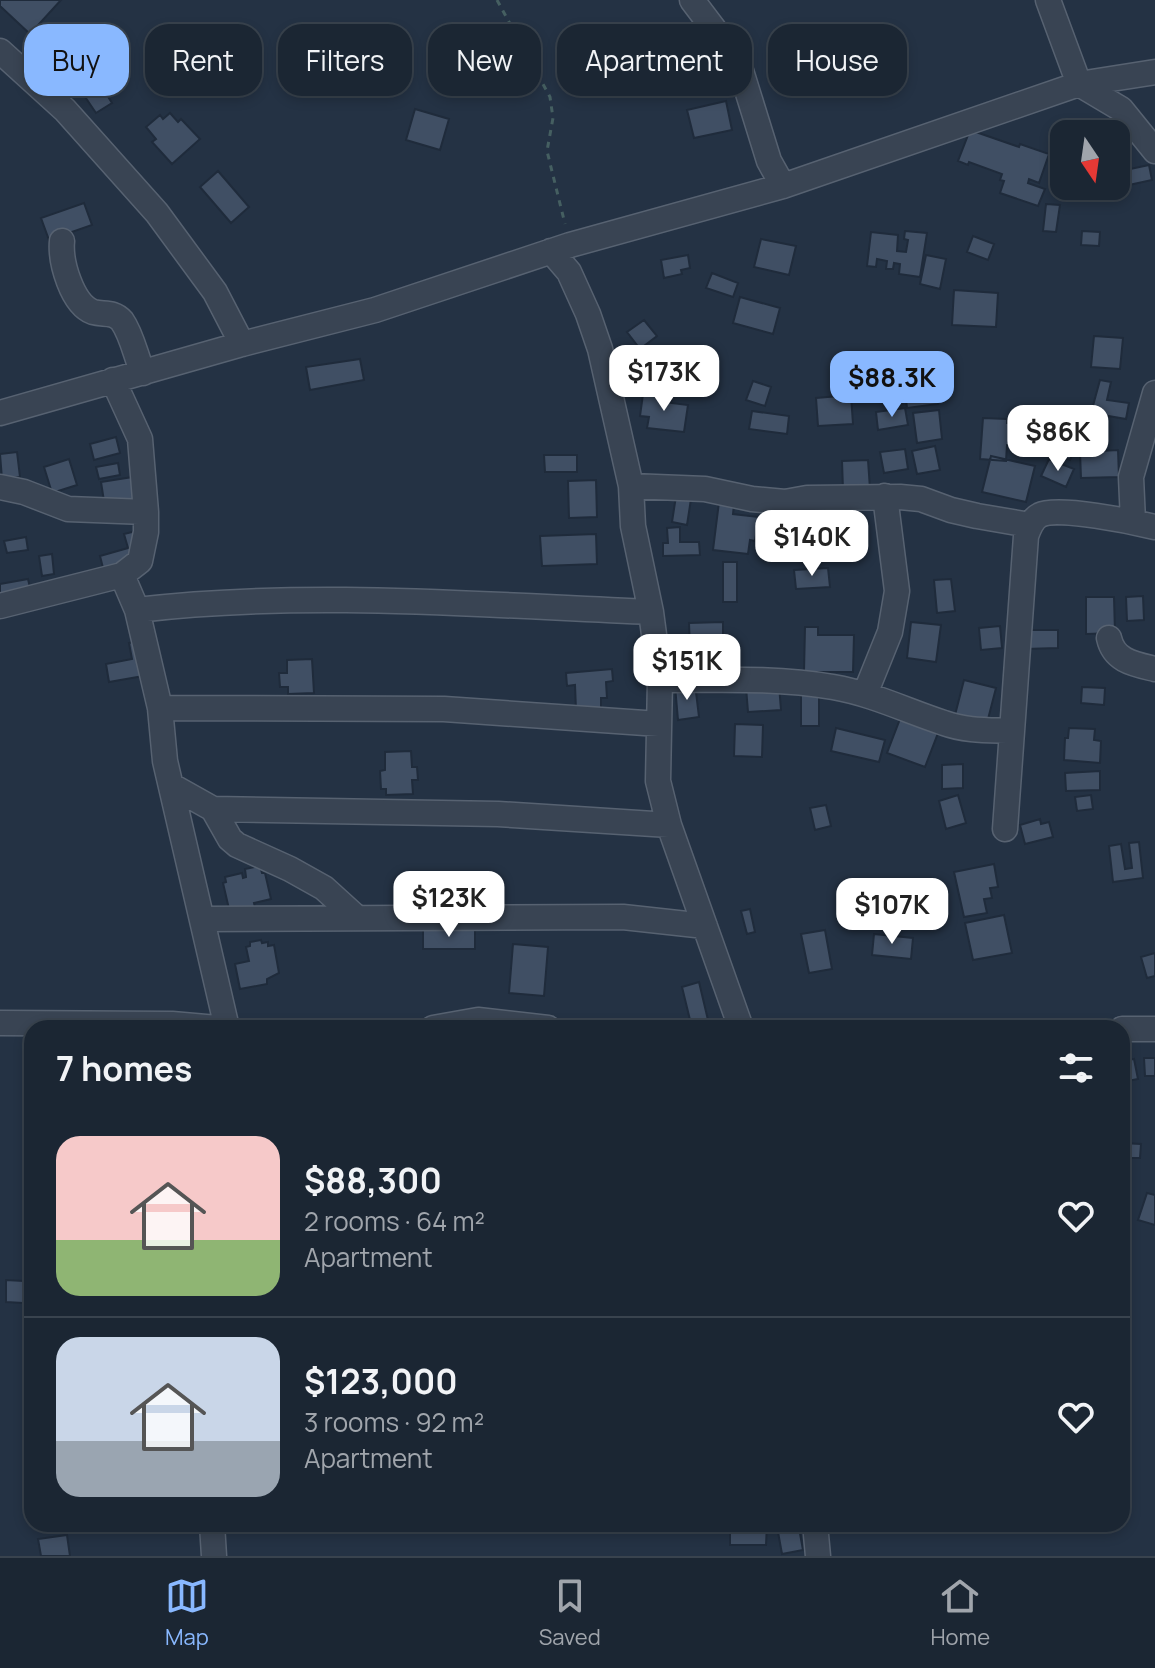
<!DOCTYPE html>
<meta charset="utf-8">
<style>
:root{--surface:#1b2633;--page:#28323f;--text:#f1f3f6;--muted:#a0a5ac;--line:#39434e;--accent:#89b8ff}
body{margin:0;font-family:Manrope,sans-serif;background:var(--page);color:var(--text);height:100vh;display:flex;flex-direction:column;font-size:30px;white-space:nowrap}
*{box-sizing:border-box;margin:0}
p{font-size:26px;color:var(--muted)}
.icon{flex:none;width:44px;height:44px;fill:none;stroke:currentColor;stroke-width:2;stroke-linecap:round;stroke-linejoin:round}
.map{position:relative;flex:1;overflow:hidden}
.panel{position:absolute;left:24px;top:1020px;width:1106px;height:512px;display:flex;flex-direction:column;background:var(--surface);border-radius:24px;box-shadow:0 4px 12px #0003,0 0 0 2px var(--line)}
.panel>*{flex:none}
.top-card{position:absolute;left:24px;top:24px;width:1108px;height:72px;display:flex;gap:16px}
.needle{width:52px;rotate:167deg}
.fabs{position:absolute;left:1050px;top:120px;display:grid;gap:16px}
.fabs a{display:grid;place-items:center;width:80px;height:80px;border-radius:16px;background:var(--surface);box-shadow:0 4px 12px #0003,0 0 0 2px var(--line);font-size:40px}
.price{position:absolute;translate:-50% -68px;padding:0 18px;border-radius:16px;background:#fff;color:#222;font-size:26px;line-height:52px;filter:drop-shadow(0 2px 4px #0008)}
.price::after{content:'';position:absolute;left:50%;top:48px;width:24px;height:18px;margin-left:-12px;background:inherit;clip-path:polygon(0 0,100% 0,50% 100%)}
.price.active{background:var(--accent);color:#111}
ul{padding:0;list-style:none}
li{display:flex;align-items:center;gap:24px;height:200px;padding:0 32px}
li+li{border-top:2px solid var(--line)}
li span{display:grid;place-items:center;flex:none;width:224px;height:160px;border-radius:24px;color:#555}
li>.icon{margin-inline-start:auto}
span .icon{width:96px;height:96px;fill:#fffc;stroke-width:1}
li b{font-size:34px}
h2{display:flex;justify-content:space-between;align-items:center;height:96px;padding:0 32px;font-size:34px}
.chip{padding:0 28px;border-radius:24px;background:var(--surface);box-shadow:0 4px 12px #0003,0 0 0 2px var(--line);font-size:28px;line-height:72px}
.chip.active{background:var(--accent);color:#111}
.dock{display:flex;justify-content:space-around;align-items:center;height:112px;border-top:2px solid var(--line);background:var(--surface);font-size:22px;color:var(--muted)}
.dock a{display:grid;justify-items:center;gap:4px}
.dock .active{color:var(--accent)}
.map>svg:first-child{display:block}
.building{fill:#404f64;stroke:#1f2b3b;stroke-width:2}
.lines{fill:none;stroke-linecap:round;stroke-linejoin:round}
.minor-casing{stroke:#576271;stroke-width:27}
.path{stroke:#455f61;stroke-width:3;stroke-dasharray:6 6;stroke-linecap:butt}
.minor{stroke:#394453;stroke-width:24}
</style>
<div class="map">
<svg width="1155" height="1556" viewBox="0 0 1155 1556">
<rect width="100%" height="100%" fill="#243244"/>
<!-- building -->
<path class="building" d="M0 0H61L30 34 0 6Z
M92 71 112 103 96 113 75 82Z
M726 101 732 130 694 138 687 110Z
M415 109 449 119 440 150 406 140Z
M170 113 178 122 181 119 200 139 172 164 152 142 156 139 146 127 160 115 163 119Z
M970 130 1019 147 1020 144 1049 154 1039 183 1029 179 1028 183 1045 189 1038 206 1000 193 1004 181 1000 180 1002 174 969 162 968 165 958 161Z
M1149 165 1152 180 1106 190 1105 186H1116V172Z
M218 171 249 207 231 223 200 187Z
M84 203 92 225 49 240 41 218Z
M1046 204 1060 205 1056 232 1043 231Z
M905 231 927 233 920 277 899 274 900 264 894 263 893 269H886L887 261 877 259 876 267 867 266 871 232 898 235 897 251 906 252 908 240 904 239Z
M1082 231 1100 232 1099 246 1081 245Z
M973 236 994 244 988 260 967 252Z
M761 239 796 246 789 275 754 267Z
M688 255 690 268 681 270 682 274 664 278 661 260Z
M926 255 946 259 940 289 920 284Z
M712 273 738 283 733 297 706 288Z
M954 290 998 293 996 327 952 325Z
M740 297 780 308 773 334 733 323Z
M644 320 657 336 640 349 627 332Z
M1094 336 1123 338 1120 369 1091 367Z
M658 356 663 387 649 389 644 359Z
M360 359 364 380 310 390 306 367Z
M671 366 703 370 700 390 668 386Z
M1100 380 1111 382 1107 400 1129 403 1126 419 1091 413Z
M753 381 771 387 765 406 746 400Z
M936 387 938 404 907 408 905 391Z
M643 394 672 397 671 403 688 405 684 432 647 428 649 417 640 416Z
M851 395 853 424 818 426 816 398Z
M905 408 908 425 878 430 876 412Z
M939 410 942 439 917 443 913 413Z
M752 411 789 416 787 434 749 429Z
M983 418 1007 419V423L1028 424 1027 447 1007 445 1006 461 980 459Z
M1055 428 1079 438 1070 460 1046 450Z
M116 437 120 453 94 460 90 444Z
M935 446 940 470 917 474 912 451Z
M905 449 908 469 884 473 880 452Z
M1118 450 1119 477 1081 478 1080 452Z
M17 452 20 477 2 479 0 454Z
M544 455H577V472H545Z
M991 456 1035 466 1026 502 982 492Z
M69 459 77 485 52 493 44 467Z
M1049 459 1074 469 1066 487 1041 476Z
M868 460 870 489 843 490 842 461Z
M118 463 120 475 99 479 96 467Z
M139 476 138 503 105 508 101 482Z
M596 480 597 517 569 518 568 481Z
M676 496 691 499 687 525 672 522Z
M719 502 734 504 733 514 759 517 755 541 750 540 748 554 713 550Z
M833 505 834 544H805L804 506Z
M680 527V542H699L700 555 663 556V543H668L667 528Z
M136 531V563L104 572 100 556 128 548 124 534Z
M596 534 597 564 542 566 540 536Z
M26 537 28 550 7 553 4 541Z
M52 554 54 574 42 576 39 556Z
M723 562H737V602H723Z
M828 568 830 587 796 589 794 570Z
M28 579 32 596 0 602V584Z
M951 579 955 611 937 613 934 580Z
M1143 596 1144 620 1127 621 1126 597Z
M1086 597H1114L1115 633 1086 634Z
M723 622V650H690L689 623Z
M911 622 941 625 936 662 907 658Z
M1000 626 1002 648 981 650 979 628Z
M805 627H818V635H854L853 672H804Z
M1025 630H1058V648L1025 649Z
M142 640 149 675 109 682 106 664 132 659 129 643Z
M312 659 314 693 288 694V687H280L279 673H287V660Z
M612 669 613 681 606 682 607 698H601V708L576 710 575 685 567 686 566 673Z
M964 680 996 688 987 723 955 715Z
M695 684 699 717 678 720 675 686Z
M779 685 781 710 748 712 746 687Z
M1082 687 1105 688 1104 705 1081 703Z
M801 695H819V726H801Z
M900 719 938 733 925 767 887 753Z
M735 724 763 725 762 757 734 756Z
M836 728 885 740 879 762 831 751Z
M1069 728 1095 729 1094 740 1101 741 1100 763 1064 760 1065 738H1068Z
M411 751 412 767H417L418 780H412L413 794 386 795V789H381L380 771 385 770V752Z
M963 764V788L942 789V765Z
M1100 771V790L1066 791 1065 773Z
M958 795 966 823 946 829 939 801Z
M1091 795 1093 809 1077 811 1075 797Z
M826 805 831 826 815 830 810 808Z
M1040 819 1041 824 1049 822 1053 837 1025 844 1020 825Z
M1139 842 1143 878 1113 882 1109 846 1121 844 1125 869 1132 868 1129 843Z
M994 864 998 887 990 888 992 898 984 899 987 913 964 917 954 872Z
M260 866 262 873H265L271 899 254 903 256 911 229 909 223 883 226 882 225 877 242 873 243 878 246 877 245 869Z
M871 879 873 903 859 905 857 880Z
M750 909 755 932 747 934 741 911Z
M1004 915 1012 953 973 960 965 923Z
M423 929H475V949H423Z
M825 930 832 969 809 973 801 934Z
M874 934 913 938 911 959 872 955Z
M261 940 262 943 268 942V946L274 945 279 973 267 979V984L240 989 235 964 249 961 246 947 250 946V942Z
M513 944 548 947 544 996 509 993Z
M1155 953V976L1147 978 1141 957Z
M699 982 708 1020 691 1024 682 987Z
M1144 1058H1155V1076H1145Z
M1134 1059 1138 1079 1122 1082V1061Z
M1122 1143 1141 1144 1140 1158H1122Z
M1147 1193 1155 1195V1225L1138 1220Z
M6 1280 24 1281 23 1303 6 1302Z
M730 1524H767L766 1545H730Z
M799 1528 803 1550 782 1554 778 1532Z
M67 1535 70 1556H41L38 1539Z"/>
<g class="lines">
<defs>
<path id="minor" d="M692 0 738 61 769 161 783 186
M1048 0 1079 84 1121 109 1155 151
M0 51 65 110 157 213 215 292 242 344
M62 241C60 262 72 304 93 312 104 315 113 311 122 321 132 335 136 357 143 373
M551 251 569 272 588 314 600 349 631 486 633 526 651 612 660 680 658 781 669 825 741 1028
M0 413 242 344 375 310 570 245 783 186 1079 84 1155 72
M631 486 705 489 752 499 785 502 807 498 900 497 921 499 951 510 977 516 1030 525
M0 487 24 492 68 509 146 512
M1133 521 1131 477 1155 393
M122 575 137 610 160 708 165 761 227 1028
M0 606 122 575 140 561 146 532V512L140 439 113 380
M137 610C307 590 480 605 651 612
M1109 638C1114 661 1134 664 1155 669
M660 680C717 680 776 677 833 687 873 694 907 711 944 723 966 731 989 730 1012 731
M865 694 890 632 897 591 885 496
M160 708 444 709 659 724
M172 786 213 809 230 839 237 845 290 869 324 888 357 918
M213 809 498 814 669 825
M1005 829 1026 536C1029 528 1032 519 1040 515 1057 506 1134 522 1155 527
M202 919 623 917 705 926
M0 1023 172 1024 217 1028
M433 1028 478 1020 548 1028
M1122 1029H1155
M212 1524 214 1556
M815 1524 818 1556"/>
</defs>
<!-- minor casing -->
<use href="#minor" class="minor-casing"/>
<!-- path -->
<path class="path" d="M497 0 550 97 553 118 547 151 565 224"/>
<!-- minor -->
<use href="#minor" class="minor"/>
</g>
</svg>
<div class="fabs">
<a><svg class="needle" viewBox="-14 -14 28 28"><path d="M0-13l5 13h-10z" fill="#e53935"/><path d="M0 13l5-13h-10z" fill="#a0a5ac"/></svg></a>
</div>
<b class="price" style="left:664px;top:413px">$173K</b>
<b class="price active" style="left:892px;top:419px">$88.3K</b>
<b class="price" style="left:1058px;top:473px">$86K</b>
<b class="price" style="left:812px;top:578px">$140K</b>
<b class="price" style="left:687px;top:702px">$151K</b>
<b class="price" style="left:449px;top:939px">$123K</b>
<b class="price" style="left:892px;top:946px">$107K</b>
<div class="top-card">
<a class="chip active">Buy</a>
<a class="chip">Rent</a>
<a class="chip">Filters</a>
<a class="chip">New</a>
<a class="chip">Apartment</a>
<a class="chip">House</a>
</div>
<section class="panel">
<h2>7 homes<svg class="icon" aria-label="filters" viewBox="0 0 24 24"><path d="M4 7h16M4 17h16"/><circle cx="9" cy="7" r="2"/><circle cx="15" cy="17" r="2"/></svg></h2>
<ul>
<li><span style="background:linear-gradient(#f6c9c9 65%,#8fb573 0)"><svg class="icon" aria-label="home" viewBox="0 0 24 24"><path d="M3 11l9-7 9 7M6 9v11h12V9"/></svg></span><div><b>$88,300</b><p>2 rooms · 64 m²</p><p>Apartment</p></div><svg class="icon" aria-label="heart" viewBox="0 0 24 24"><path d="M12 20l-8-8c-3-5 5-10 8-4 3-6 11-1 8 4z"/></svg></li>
<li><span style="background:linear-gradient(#c9d6e8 65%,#9aa5b1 0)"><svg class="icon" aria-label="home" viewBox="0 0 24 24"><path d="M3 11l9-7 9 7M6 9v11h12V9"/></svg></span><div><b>$123,000</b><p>3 rooms · 92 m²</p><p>Apartment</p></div><svg class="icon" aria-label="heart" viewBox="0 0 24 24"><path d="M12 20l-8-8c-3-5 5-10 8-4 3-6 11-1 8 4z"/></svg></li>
</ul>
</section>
</div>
<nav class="dock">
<a class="active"><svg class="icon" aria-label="map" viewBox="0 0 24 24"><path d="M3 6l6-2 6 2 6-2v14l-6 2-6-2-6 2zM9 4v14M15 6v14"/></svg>Map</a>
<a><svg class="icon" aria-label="saved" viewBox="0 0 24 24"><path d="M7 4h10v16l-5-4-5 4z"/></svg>Saved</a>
<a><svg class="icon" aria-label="home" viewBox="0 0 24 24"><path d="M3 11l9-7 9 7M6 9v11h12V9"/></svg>Home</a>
</nav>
